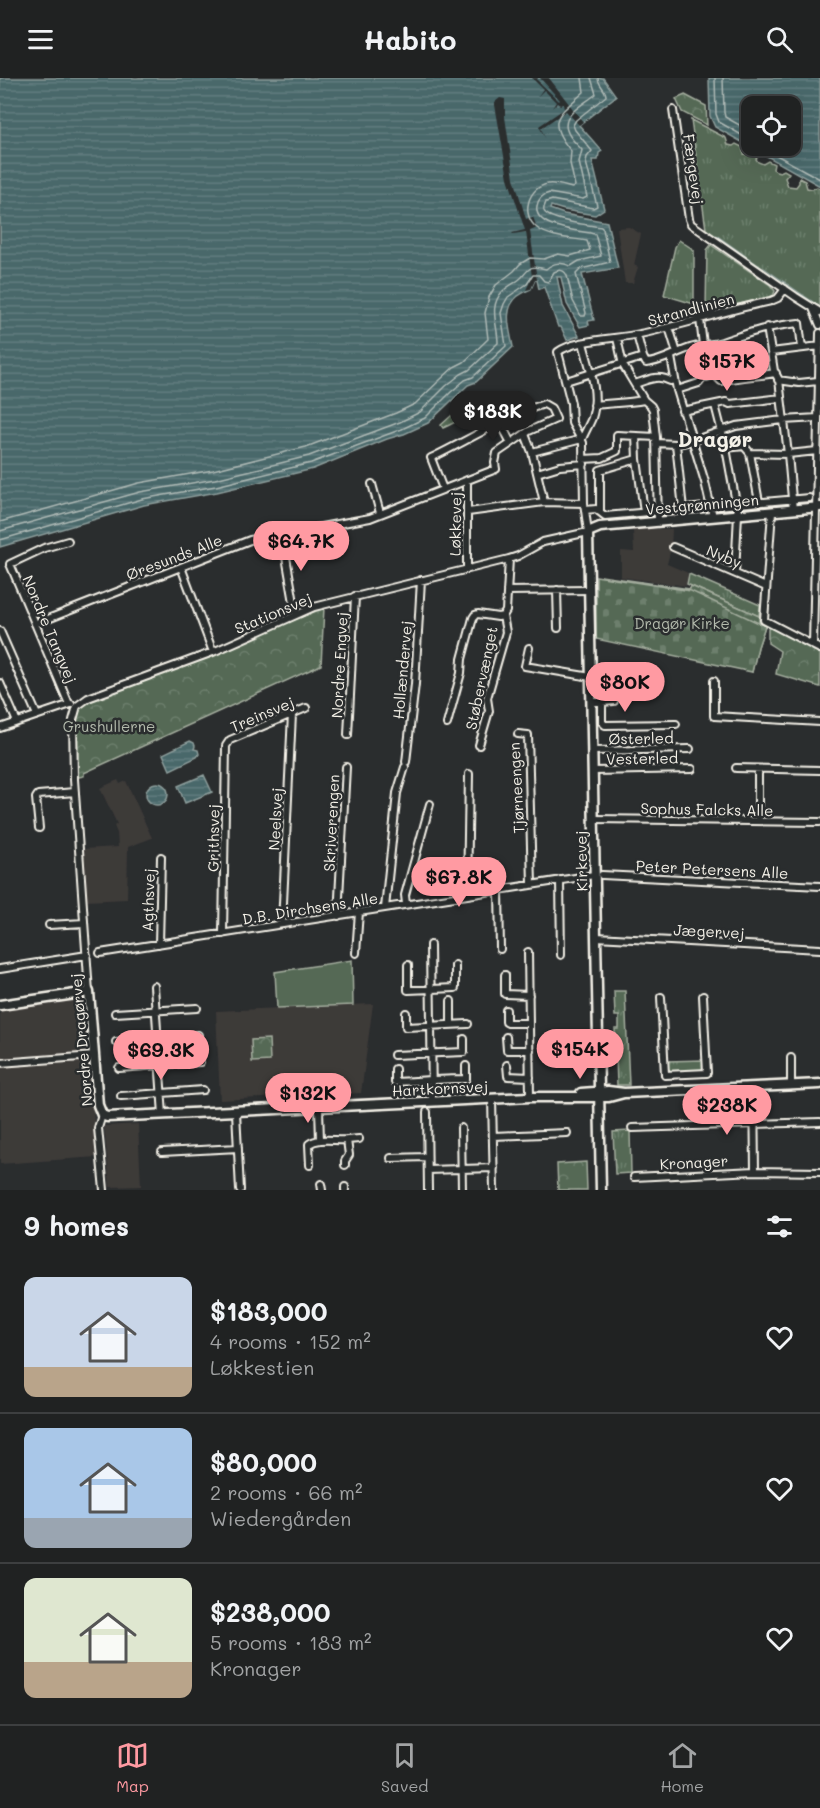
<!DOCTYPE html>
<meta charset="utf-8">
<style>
:root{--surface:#202222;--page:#2d2f2f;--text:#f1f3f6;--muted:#a2a4a5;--line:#3d3f40;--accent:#ff9aa2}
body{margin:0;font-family:Mali,sans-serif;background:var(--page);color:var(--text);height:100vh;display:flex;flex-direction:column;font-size:22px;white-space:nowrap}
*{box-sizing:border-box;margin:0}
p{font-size:20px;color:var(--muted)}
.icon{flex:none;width:33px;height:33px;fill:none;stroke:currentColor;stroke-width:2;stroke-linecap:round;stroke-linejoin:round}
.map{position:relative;height:1112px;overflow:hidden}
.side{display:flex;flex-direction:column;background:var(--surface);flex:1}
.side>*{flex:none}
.tools{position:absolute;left:741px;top:18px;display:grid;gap:12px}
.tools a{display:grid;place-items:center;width:60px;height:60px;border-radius:12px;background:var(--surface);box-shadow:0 6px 24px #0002,0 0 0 2px var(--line);font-size:30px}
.price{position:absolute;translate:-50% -51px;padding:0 14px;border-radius:21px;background:var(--accent);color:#111;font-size:20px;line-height:39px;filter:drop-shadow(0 2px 3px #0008)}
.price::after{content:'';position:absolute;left:50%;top:36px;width:18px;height:14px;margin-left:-9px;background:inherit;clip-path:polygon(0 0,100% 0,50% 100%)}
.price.active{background:#222;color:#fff}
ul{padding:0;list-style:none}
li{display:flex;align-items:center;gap:18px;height:150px;padding:0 24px}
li+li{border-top:2px solid var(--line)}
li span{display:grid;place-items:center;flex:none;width:168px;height:120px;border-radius:12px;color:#555}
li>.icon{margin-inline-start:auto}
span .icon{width:72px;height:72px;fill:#fffc;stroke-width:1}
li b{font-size:26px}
h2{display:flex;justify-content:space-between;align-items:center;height:72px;padding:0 24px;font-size:26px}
header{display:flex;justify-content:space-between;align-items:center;height:78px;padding:0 24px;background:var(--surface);font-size:27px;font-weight:700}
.tabs{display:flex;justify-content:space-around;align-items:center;height:84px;border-top:2px solid var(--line);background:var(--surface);font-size:16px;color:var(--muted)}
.tabs a{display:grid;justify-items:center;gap:3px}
.tabs .active{color:var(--accent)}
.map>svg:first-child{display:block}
.built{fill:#3e3a39}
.grass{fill:url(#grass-tufts);stroke:#a4ad9e;stroke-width:1.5}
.forest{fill:url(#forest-firs);stroke:#a4ad9e;stroke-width:1.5}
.cemetery{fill:url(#cemetery-stones);stroke:#a4ad9e;stroke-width:1.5}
.park{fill:url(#park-crowns);stroke:#a4ad9e;stroke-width:1.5}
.pitch{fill:#546955;stroke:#a4ad9e;stroke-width:1.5}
.water{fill:url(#water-rules);stroke:#8d9e9c;stroke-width:1.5;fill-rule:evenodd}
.pier{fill:#2a2d2e}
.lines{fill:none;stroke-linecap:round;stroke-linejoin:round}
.shore{stroke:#afbab6;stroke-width:1.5}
.stream{stroke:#8d9e9c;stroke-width:1.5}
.street-casing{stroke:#f4f1e8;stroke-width:10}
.secondary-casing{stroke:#f4f1e8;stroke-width:13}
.street{stroke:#2a2d2e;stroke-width:6}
.secondary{stroke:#2a2d2e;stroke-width:8}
.labels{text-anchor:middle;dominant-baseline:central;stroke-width:5;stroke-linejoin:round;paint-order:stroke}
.street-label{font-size:15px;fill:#f4f1e8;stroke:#2a2d2e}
.park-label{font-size:15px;fill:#b4bbad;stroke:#2a2d2e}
.district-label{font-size:21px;font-weight:bold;fill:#f4f1e8;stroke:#2a2d2e}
</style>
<header><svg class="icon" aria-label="menu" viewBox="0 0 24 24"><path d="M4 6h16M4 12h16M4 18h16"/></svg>Habito<svg class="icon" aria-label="search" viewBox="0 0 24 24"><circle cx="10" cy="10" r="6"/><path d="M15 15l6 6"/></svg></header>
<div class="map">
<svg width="820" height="1112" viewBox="0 0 820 1112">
<defs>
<pattern id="grass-tufts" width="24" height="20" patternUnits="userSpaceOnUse" patternTransform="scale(1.5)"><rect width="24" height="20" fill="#546955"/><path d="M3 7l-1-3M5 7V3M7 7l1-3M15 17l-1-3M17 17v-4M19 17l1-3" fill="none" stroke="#6d7f6d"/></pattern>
<pattern id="forest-firs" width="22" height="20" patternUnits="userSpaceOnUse" patternTransform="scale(1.5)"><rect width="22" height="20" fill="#546955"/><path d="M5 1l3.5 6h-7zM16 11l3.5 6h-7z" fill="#6d7f6d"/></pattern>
<pattern id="cemetery-stones" width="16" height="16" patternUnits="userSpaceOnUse" patternTransform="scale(1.5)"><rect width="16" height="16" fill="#546955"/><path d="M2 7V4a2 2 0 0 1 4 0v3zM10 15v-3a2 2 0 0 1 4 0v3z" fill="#6d7f6d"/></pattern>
<pattern id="park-crowns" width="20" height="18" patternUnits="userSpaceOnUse" patternTransform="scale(1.5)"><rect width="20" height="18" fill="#546955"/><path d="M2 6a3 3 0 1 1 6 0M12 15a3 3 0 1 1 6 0" fill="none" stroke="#6d7f6d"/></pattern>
<pattern id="water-rules" width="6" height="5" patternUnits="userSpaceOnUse" patternTransform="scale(1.5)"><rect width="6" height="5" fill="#48676a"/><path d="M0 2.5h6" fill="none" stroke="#637d7f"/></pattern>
</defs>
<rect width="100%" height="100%" fill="#2a2d2e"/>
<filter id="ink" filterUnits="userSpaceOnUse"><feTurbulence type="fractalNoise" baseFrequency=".0167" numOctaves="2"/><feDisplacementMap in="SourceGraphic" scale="12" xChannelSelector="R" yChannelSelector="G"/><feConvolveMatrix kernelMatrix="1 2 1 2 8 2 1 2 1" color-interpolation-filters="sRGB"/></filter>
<g filter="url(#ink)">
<!-- built -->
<path class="built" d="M629 149 641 156 634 187 638 189 633 205H625L617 150Z
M633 451H672L671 470 667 486 688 495 686 508 621 499V473L634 474Z
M118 702 120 706 126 703 152 760 128 769 127 821 86 823 83 787 84 779 82 771 118 769 117 755 114 748 117 746 100 710Z
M84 919 97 1079 0 1086V932Z
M373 926 361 1015 220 1022 216 933Z
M138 1046 141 1108 110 1109 104 1048Z"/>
<!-- grass -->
<path class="grass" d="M691 42 726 60 728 67 733 68 736 66 742 69 744 76 749 77 753 75 758 78 756 81 758 84 763 86 768 83 774 86 773 91 776 93 780 94 784 92 789 95 785 100 788 108 796 109 799 105V100L805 103 807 110 812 111 817 109 820 111V230L706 151Z
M679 162 694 172V226L664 217 675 169Z
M711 167 770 207 775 213 773 218 714 232 706 230 707 172Z
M472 319 480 330 479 333C466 338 456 344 443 350L441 347Z
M689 496 760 527 759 538 687 506Z
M614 913H625L629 1007H617L615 951H619V938H615Z
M704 982 703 992 671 995 667 991V983Z
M630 1053 631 1095 615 1096 613 1054Z"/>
<!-- forest -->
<path class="forest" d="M601 498 690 511 691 508 759 538V545L765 548 758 569 752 594 691 545 689 512Z"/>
<!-- cemetery -->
<path class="cemetery" d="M596 498 691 513 765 548 758 569 752 594 596 561Z"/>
<!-- park -->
<path class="park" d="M685 17 706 28 707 47 682 34 676 21Z
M324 530 321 587 99 688 84 695V698L79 699 77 697 75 639C77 629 83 626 92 621Z
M772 548 820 574V609L776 596 780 573 768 565V551Z
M269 961 270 983 252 984 251 962Z
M586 1084 587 1112H558L557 1086Z"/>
<!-- pitch -->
<path class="pitch" d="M352 882 353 927 277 930 275 894Z"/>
<!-- water -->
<path class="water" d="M0 0H603L616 18 579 47 602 73 599 75 598 82H592L604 131 595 137 564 132 551 128 550 131 564 136 607 144 618 190 582 196 594 242 588 243 589 247 580 249 567 226 561 199H557L563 228 579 258 567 262 561 249H558L544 209 539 211 537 202H535L531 211C525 213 523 215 518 218 502 231 510 252 513 269L476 304 468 307 428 345 404 356 387 361 313 391 217 414 144 427 0 469Z
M709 0H820V108L715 49 710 38ZM752 28H790V68H752Z
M190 663 194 665 195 668 194 671 198 672 199 676 197 679 170 692 163 676Z
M204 697 212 714 185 725 178 708Z
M146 716a11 11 0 1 1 22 0a11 11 0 1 1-22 0Z"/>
<!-- pier -->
<path class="pier" d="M532 0H538L537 2 559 23 560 22 540 0H549L583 44 579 47 566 33 541 50 545 60 539 48 564 31 563 26 560 27 557 25 552 30 556 24 544 12 538 18 543 11Z
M500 20 505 21V39L514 100 526 141 533 139 537 150 530 153 537 202H535L531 211 526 212 532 199 526 154 513 156 512 155 525 152 508 100 495 27V24Z"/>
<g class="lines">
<!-- shore -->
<path class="shore" d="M715 0 716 36 719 44 752 63
M723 0 724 34 725 39 752 54
M760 68 820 101
M0 444 139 405 213 392 306 369 396 335 415 326 440 302 454 289 464 284 488 261 485 235 489 219 496 207 514 193 520 186 530 180 544 181 558 176 570 178 590 172 587 163C571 160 550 160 537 150 520 137 528 109 548 106 556 105 564 108 572 110L575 108 570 85 571 73C545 42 558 37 584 14L582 0
M0 453 140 414 215 401 309 378 400 344 420 334 446 308 461 296 469 292 498 265C498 247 488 229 502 214 507 208 516 205 522 199 530 189 531 187 546 191 554 184 561 184 571 188L579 183 601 178 595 156C580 152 533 151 537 128 538 121 542 117 549 115L583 121 587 119 579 84 582 72C577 66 569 60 567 52 561 36 586 25 596 16L591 0
M0 462 142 421 216 408 311 385 402 351 425 340 451 314 465 302 473 299 506 268 501 235 504 226 508 219 527 206 533 197H539L544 203 548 204 554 194C560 191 565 192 567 198L573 223 581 238H585L586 235 576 196 581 191 610 184 603 151 601 149C590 147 548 143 544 133 543 129 545 128 546 124L552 122 593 130 597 128 586 84 587 79 592 73 575 52 573 47 576 42 606 18C606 11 598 7 598 0"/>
<!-- stream -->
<path class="stream" d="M716 157 761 189
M764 190 820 229"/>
<defs>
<path id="street" d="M673 32 689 141 691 146 796 219 820 234
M813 230 820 247
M700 241 703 267
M669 249 677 275
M767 249 774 293 779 302 788 376 793 432
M637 257 643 279
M617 260 623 287 644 322 651 328 653 332 656 359 658 444
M771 274 820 268
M671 279 677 312 705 404 713 439
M778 302 799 305 818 303
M566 303 643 279 646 285C662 284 674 275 690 270 700 267 711 267 722 264 751 254 769 248 799 245L802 270
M635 306C647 302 658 296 670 303L675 302
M677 312 699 305 703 300 715 297 721 303C739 299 757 298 776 295
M594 327C611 325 627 325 644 322
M715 327 726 370 738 436 735 495
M483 332 490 349
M682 333 726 324 730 326 781 320
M500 344 511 365
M525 356 532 374 544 424
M582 361C585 354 589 347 592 340 600 316 589 288 583 265
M656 365 676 366 692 363 736 348 783 342 818 340
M676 366 683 431
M726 370 744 368 750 375
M532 374 582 361
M750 375 788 376 817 373
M750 375 759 424
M583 381 602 380 617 373V357L656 359
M637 381 644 434
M537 395 560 388 584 386
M372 406 380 435
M585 432 596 431 605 438 809 420
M468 434 544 424 584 425
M600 434V392L637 381 636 358
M772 434 764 542 820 571
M282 456 296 536
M68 463 44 470 10 486 69 626
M673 469 766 509
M181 489 213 574
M467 491V402
M557 512 558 550
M507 513 590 512
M35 546 250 462 370 440 496 391 495 385 497 375 529 353 556 341 551 330 544 326C504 339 469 362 431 380L443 411
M0 553 37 637
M813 567 820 255
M529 570 525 588 591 599
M714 603V638L820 644
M0 605 17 644
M602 608H614V623L602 624Z
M592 624H602V644L605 647 676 646
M447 646 461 595 462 581 473 540 475 537 478 536 498 539 503 538
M0 650 71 626
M518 656 528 657 532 806
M348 657 355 518
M479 667 489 633 487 620 506 554 503 538 506 533 509 481
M593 673 690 671
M406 684 415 606 421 502
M736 690 820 692
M758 691V743
M593 693 692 691
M594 741 820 744
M39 750 36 720 38 717 75 714
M602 797 820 808
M560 802 561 877
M499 811 500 871
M467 817 469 696
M406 826 405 817 430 726
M385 830 397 715 405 689
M338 838 346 689
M282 846 292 636
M49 847 84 845
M223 856 226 668 230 662 306 630
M596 859 820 871
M159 866 161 779
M430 867 432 1024
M528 874 530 1019
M100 875 594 797
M356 875 359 834
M408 887V912L455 910V887
M0 891 87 877
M505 897V916L529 917
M154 908 163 1037
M89 914 74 701 73 642 77 628 88 620 213 574 314 529 509 481 518 478 543 464 588 454 584 425 583 365 572 345 571 325 558 274C574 261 619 261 640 256 684 247 727 232 771 223L778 220 785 211
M661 919 665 997 707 995 703 918
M451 923V946
M506 932V944L508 945H529
M115 935 197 930
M406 935V949L468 946
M506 959 507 972H530
M116 964 198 957
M394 977 464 974V961
M791 980V1007
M0 985 94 978
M507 987 508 998 530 999
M119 990 200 984
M395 991V1004C419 1003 442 1001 466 1001V988
M754 1009 755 1093
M121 1018 203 1012
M492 1021 494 1112
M319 1030 320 1062
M236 1034 240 1112
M427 1034 428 1112
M102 1037 98 1050 104 1112
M461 1050 462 1112
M632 1050 820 1044
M493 1058 567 1055
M347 1062 359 1061
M162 1074 238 1070
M391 1080 427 1079
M310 1087 309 1066C319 1059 334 1063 347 1062L349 1077 345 1083V1087
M428 1092 494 1090
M634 1099 755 1093 820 1094
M321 1106 322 1112
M345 1109V1112"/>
<path id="secondary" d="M0 927 89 914 98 1027 102 1037 107 1039 530 1019H609L624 1015
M581 1015 608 1013 624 1015 820 1006
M601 1112 588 454 600 449 820 429"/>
</defs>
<!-- street casing -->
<use href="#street" class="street-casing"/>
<!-- secondary casing -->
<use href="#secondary" class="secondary-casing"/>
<!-- street -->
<use href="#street" class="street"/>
<!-- secondary -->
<use href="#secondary" class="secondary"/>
</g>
</g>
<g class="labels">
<!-- street labels -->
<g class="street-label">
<text transform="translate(694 91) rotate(82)">Færgevej</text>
<text transform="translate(691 231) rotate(-15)">Strandlinien</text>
<text transform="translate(702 426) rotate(-5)">Vestgrønningen</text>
<text transform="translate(455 446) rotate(-89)">Løkkevej</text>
<text transform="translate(724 478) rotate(23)">Nyby</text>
<text transform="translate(174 479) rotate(-21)">Øresunds Alle</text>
<text transform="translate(273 535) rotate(-23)">Stationsvej</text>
<text transform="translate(50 551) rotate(67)">Nordre Tangvej</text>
<text transform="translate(339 587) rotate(-87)">Nordre Engvej</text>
<text transform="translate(402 592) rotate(-85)">Hollændervej</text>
<text transform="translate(481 600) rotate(-78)">Støbervænget</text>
<text transform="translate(262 636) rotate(-23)">Treinsvej</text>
<text transform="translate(641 660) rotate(-1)">Østerled</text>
<text transform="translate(642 680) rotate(-1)">Vesterled</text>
<text transform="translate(516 710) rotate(-93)">Tjørneengen</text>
<text transform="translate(707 731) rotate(1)">Sophus Falcks Alle</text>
<text transform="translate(275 741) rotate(-87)">Neelsvej</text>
<text transform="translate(331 745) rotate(-87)">Skriverengen</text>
<text transform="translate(213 760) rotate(-89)">Grithsvej</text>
<text transform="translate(581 783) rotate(-91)">Kirkevej</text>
<text transform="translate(712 791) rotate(3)">Peter Petersens Alle</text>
<text transform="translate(148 822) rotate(-88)">Agthsvej</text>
<text transform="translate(310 830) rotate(-9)">D.B. Dirchsens Alle</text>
<text transform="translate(709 853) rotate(3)">Jægervej</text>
<text transform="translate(81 962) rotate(-95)">Nordre Dragørvej</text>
<text transform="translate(440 1010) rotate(-3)">Hartkornsvej</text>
<text transform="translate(694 1084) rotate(-3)">Kronager</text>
</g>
<!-- park labels -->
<g class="park-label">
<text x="682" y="545">Dragør Kirke</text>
<text x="109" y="648">Grushullerne</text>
</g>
<!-- district labels -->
<g class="district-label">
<text x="715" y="360">Dragør</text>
</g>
</g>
</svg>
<div class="tools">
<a><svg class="icon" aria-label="locate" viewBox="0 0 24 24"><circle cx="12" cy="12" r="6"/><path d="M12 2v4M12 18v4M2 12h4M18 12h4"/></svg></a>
</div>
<b class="price" style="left:727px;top:314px">$157K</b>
<b class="price active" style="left:493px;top:364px">$183K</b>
<b class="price" style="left:301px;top:494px">$64.7K</b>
<b class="price" style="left:625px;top:635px">$80K</b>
<b class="price" style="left:459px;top:830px">$67.8K</b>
<b class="price" style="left:580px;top:1002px">$154K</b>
<b class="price" style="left:161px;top:1003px">$69.3K</b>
<b class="price" style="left:308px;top:1046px">$132K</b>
<b class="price" style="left:727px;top:1058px">$238K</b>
</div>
<section class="side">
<h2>9 homes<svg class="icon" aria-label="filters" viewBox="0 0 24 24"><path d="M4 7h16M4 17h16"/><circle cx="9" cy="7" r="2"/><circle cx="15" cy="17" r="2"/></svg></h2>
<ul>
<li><span style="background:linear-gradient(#c9d6e8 75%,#b9a48a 0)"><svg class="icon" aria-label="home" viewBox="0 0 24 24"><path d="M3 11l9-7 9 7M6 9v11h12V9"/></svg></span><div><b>$183,000</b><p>4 rooms · 152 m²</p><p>Løkkestien</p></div><svg class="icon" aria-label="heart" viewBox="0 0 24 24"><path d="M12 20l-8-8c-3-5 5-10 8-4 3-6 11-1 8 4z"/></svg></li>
<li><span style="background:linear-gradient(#a9c7e8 75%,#9aa5b1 0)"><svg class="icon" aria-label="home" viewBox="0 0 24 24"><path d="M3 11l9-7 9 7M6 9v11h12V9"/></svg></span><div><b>$80,000</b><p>2 rooms · 66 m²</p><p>Wiedergården</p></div><svg class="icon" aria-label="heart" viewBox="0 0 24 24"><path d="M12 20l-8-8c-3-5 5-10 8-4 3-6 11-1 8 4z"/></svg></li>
<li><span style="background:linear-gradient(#dfe7d0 70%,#b9a48a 0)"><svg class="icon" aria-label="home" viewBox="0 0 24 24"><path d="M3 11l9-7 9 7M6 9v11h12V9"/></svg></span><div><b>$238,000</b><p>5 rooms · 183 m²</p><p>Kronager</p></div><svg class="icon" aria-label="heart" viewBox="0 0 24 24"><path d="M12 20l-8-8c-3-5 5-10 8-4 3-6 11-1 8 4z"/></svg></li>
</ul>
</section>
<nav class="tabs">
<a class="active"><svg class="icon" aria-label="map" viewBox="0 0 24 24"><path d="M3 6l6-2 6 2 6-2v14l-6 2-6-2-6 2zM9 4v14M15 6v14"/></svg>Map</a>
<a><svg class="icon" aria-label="saved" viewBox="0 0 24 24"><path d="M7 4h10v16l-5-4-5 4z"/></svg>Saved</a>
<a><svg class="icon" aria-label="home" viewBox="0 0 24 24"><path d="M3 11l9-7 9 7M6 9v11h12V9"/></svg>Home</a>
</nav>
